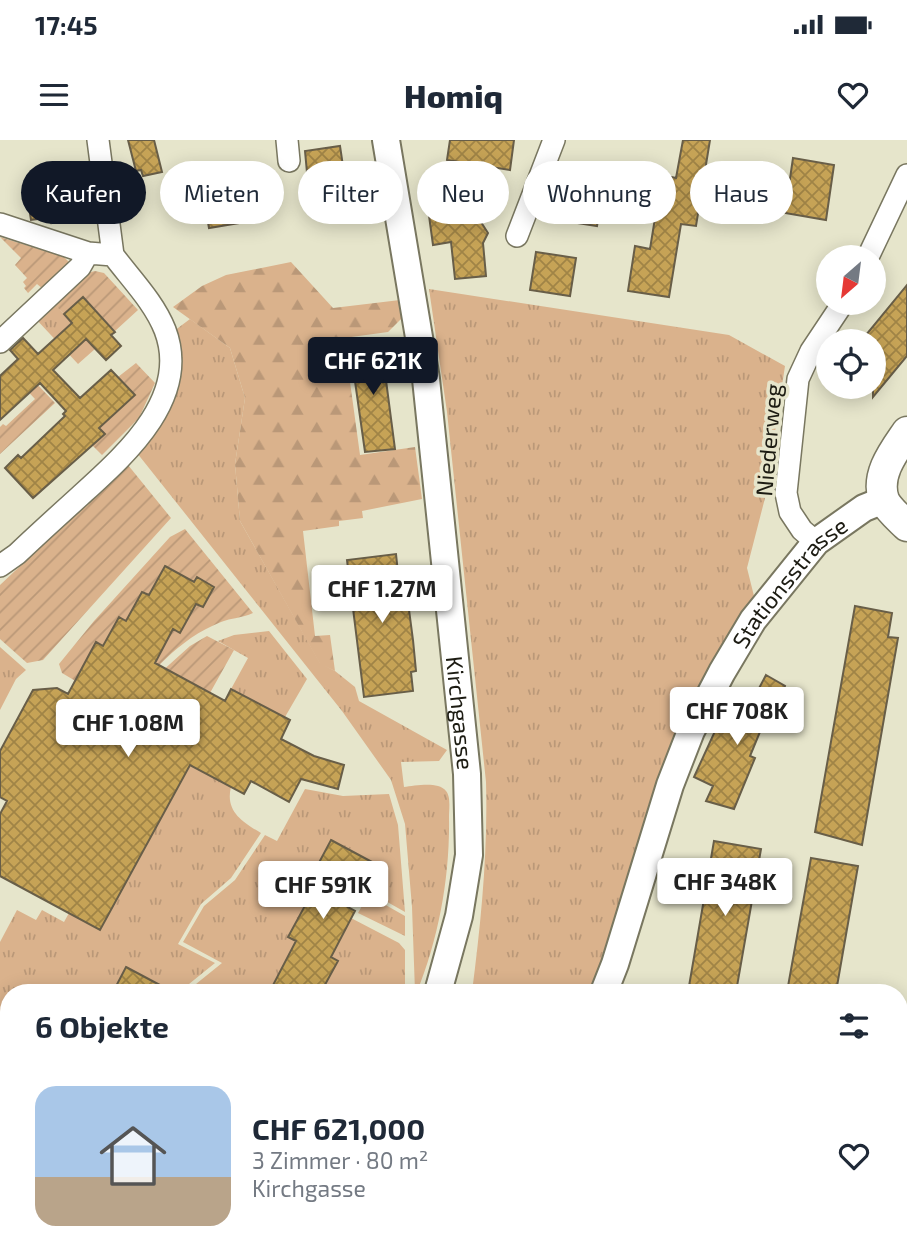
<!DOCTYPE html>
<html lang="de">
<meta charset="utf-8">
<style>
:root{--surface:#fff;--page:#f6f6f7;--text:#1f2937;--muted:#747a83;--accent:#111827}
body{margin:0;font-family:"Exo 2",sans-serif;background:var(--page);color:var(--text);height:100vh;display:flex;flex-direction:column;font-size:26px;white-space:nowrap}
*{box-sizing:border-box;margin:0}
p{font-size:23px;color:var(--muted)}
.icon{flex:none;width:38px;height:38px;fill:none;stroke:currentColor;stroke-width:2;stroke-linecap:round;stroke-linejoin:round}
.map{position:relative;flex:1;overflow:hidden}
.side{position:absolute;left:0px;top:844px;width:908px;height:275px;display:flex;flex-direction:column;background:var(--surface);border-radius:28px 28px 0 0;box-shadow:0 4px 18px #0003}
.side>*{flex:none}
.guide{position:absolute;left:21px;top:21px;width:866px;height:63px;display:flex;gap:14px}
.needle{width:46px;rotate:208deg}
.controls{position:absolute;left:816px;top:105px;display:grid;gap:14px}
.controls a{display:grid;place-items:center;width:70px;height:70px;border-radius:50%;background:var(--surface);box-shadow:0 4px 18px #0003;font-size:35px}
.price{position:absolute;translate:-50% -60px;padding:0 16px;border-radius:7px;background:#fff;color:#222;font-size:23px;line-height:46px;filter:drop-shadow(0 2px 4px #0008)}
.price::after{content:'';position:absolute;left:50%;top:42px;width:21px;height:16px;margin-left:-10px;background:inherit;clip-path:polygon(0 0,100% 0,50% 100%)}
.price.selected{background:var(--accent);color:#fff}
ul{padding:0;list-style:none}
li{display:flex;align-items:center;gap:21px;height:175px;padding:0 35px}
li span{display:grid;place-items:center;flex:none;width:196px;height:140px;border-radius:21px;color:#555}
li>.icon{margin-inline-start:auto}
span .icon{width:84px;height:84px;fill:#fffc;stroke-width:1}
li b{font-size:30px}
h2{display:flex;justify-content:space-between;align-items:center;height:84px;padding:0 35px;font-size:30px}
.chip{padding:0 24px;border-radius:32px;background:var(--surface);box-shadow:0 4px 18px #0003;font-size:24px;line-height:63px}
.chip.selected{background:var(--accent);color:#fff}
.status{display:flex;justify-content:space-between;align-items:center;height:49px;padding:0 35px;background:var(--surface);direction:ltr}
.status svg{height:19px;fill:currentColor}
header{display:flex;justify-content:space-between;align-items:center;height:91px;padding:0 35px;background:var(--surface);font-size:32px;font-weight:800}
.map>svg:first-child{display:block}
.grass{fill:url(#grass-tufts)}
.forest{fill:url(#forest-firs)}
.garden{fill:url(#garden-furrows)}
.building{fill:url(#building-cross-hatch);stroke:#685e48;stroke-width:2}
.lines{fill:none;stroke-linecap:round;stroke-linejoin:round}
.minor-casing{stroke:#797760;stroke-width:24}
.tertiary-casing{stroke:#797760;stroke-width:30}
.secondary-casing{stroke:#797760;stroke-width:33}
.minor{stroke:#fff;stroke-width:21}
.tertiary{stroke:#fff;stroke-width:26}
.secondary{stroke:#fff;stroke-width:30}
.labels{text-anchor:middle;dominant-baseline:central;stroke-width:7;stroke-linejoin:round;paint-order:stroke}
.street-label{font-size:23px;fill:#1c1b12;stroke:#e6e5cb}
</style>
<div class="status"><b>17:45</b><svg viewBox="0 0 49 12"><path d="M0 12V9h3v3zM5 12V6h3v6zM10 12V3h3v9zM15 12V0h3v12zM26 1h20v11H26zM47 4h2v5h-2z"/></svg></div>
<header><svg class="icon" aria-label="menu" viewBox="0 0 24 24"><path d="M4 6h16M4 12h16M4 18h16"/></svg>Homiq<svg class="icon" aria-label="heart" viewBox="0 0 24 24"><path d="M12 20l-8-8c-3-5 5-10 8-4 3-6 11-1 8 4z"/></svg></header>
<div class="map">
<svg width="907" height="1118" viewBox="0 0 907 1118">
<defs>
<pattern id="grass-tufts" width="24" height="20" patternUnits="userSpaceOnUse" patternTransform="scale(1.75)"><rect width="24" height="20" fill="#dab28c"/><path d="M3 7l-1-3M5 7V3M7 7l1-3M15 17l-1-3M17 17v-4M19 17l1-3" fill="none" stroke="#ba9878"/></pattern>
<pattern id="forest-firs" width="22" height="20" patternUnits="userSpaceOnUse" patternTransform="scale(1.75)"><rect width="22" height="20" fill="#dab28c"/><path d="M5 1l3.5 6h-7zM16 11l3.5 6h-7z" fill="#ba9878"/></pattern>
<pattern id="garden-furrows" width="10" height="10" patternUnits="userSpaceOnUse" patternTransform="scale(1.75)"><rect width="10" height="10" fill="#dab28c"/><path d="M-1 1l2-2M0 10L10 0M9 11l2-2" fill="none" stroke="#ba9878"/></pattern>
<pattern id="building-cross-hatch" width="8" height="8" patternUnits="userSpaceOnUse" patternTransform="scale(1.75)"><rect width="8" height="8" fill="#c6a356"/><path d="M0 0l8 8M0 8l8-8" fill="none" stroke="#a08446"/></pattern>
</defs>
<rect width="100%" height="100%" fill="#e6e5cb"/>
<!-- grass -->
<path class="grass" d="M429 149 729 195 785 226 765 358 747 428 754 456 696 553 669 611 649 664 613 791 591 852H472C481 782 488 713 486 642L447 272Z
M52 161 72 183 64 191 78 206 87 199 95 209 78 224 35 178Z
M190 179 230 208 245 258 235 324 240 381 320 523 335 531 355 547 359 561 447 610 439 621 401 622 404 647C415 646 438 641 446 651 451 657 449 669 449 677 450 737 439 797 417 852H415L412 767 405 684 391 640 342 571 137 313 174 191Z
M269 491 307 539 285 577 231 549 248 518 218 501 234 495Z
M0 507 26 530 16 539 0 570Z
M199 609 231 647C225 671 242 682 261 693L231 738 201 764 178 804 215 823 189 844 195 850 193 852H166L167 850 126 828 113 852H75L60 847 57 852H9V885L0 880V802L17 770 36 780 42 770 64 782 69 773 100 790Z
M305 649 343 656 389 654 398 685 405 772 359 746 372 722 331 700 306 747 313 751 289 797 296 801 272 847 278 852H203L196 844 222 823 183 802 204 766 235 740 265 695 277 701Z
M368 755 405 776V796L358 773Z
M351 778 399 803 405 810V852H339L325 845 337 821 331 817Z"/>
<!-- forest -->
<path class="forest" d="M291 122 333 168 400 160 403 177 388 192 344 198 360 315 415 307 422 359 362 371 363 378 339 381V386L303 391 315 496 330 495 335 531 320 524 240 381 235 324 245 258 230 208 173 167 202 146 226 135Z
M0 880 9 885V984L0 1000Z"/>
<!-- garden -->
<path class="garden" d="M0 97 48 112H59L70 123 43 149 37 144 28 153 24 148 26 146 23 142 27 138 15 125 21 118Z
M95 131 104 133 138 170 115 191 83 157 64 174 54 164 87 133Z
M16 222 55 263 0 314V287L3 284 6 286 35 259 7 229Z
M136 223 155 243 139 278 102 315 92 305 104 294 93 282 134 255 118 237Z
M128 325 171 378 43 520 27 523 0 499V445Z
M185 389 253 473C242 478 231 478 221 482 178 499 150 534 121 568L62 533 59 524 94 481 170 397Z
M207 496 234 510 210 553 169 531 160 533 190 506Z"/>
<!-- building -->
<path class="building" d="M128 0H154L162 32 143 36 141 30 136 31Z
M450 0H514L510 30 447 20Z
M683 0H710L696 86 681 84 669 157 628 151 635 106 650 109 662 35 676 38Z
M340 6 343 26 334 27 337 45 309 54 305 11Z
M793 18 834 25 826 80 785 73Z
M57 38 58 52 62 51 65 76 56 77 51 83 46 78 31 80 25 43Z
M245 38 247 55 256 54 257 80 209 88 206 71 216 68 212 42Z
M576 44 603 48 597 86 558 80 563 50 576 49Z
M454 59 456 80 479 79 488 93 483 103 486 136 455 139 451 102 433 105 427 61Z
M536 112 576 118 570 156 530 150Z
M907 145V216L873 257V201H861Z
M83 157 115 192 111 195 121 206 106 220 86 199 53 230 80 258 111 230 135 255 99 288 105 294 33 358 5 328 18 315 21 318 65 276 63 274 66 271 40 243 0 280V236L18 219 10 210 23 198 38 214 72 183 64 174Z
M381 202 395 309 365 312 350 206Z
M396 414 398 433 404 432 413 500 416 531 411 532 413 551 364 557 347 420Z
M165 426 194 442 197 437 214 447 203 467 196 464 180 493 173 489 155 523 225 561 231 549 290 580 281 599 314 616 344 625 338 649 301 639 289 662 251 641 244 654 190 625 100 790 0 736V674L7 661 0 657V611L33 550 57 548 68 554 96 502 103 506 119 477 126 481 142 452 149 455Z
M855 466 892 473 888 497 898 498 862 705 815 692Z
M766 535 785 546 769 584 764 582 750 616 755 618 734 669 706 661 713 646 694 637 721 578 739 586Z
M331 700 372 722 348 767 355 771 331 817 338 821 321 852H281L272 847 296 801 288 797 313 751 306 747Z
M714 701 761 709 736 852H688Z
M811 718 858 726 836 852H787Z
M126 827 173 852H113Z"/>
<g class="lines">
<defs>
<path id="minor" d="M98 0 113 115
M287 0 289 21
M0 84 88 113 113 115C131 139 154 162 165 190 191 258 125 315 80 356 59 375 38 394 17 414L0 426
M517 96 554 0
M868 117 907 35
M0 202 80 127 88 113
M816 402 802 390 790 372 786 353 798 239 811 211 843 163
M742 1118 744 1116 756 1118"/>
<g id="tertiary">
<path id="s1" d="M386 0 426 239 467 634 469 715 459 776 438 852"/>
<path id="s2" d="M604 852 615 824 670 645 691 591 722 532 753 480 816 402 864 368 884 360"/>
<path d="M263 1118 269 1110"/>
<path d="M497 1118 500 1110"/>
</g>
<path id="secondary" d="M907 292C894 311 875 335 884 360 888 369 900 379 907 386"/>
</defs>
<!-- minor casing -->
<use href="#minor" class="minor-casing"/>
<!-- tertiary casing -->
<use href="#tertiary" class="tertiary-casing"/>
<!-- secondary casing -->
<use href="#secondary" class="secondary-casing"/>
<!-- minor -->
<use href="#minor" class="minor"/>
<!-- tertiary -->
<use href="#tertiary" class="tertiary"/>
<!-- secondary -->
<use href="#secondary" class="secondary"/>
</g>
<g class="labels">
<!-- street labels -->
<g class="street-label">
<text transform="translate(768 300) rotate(-85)">Niederweg</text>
<text stroke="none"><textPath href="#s2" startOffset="455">Stationsstrasse</textPath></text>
<text stroke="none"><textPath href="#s1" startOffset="578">Kirchgasse</textPath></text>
</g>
</g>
</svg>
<div class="controls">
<a><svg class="needle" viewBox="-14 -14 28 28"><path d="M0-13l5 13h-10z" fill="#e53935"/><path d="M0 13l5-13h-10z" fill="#747a83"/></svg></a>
<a><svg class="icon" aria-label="locate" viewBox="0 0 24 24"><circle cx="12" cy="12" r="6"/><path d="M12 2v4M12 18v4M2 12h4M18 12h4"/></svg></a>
</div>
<b class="price selected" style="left:373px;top:257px">CHF 621K</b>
<b class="price" style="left:382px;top:485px">CHF 1.27M</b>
<b class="price" style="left:737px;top:607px">CHF 708K</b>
<b class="price" style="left:128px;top:619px">CHF 1.08M</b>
<b class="price" style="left:725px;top:778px">CHF 348K</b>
<b class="price" style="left:323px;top:781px">CHF 591K</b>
<div class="guide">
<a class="chip selected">Kaufen</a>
<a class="chip">Mieten</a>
<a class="chip">Filter</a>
<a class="chip">Neu</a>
<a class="chip">Wohnung</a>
<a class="chip">Haus</a>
</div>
<section class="side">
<h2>6 Objekte<svg class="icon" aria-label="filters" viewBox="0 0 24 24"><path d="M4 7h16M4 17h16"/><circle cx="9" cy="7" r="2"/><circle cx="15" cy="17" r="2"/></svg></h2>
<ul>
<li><span style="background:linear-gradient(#a9c7e8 65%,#b9a48a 0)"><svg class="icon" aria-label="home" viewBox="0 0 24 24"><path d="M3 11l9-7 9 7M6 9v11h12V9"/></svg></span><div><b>CHF 621,000</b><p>3 Zimmer · 80 m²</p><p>Kirchgasse</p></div><svg class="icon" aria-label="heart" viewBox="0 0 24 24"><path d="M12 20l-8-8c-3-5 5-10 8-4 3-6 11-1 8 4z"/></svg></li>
</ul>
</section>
</div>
